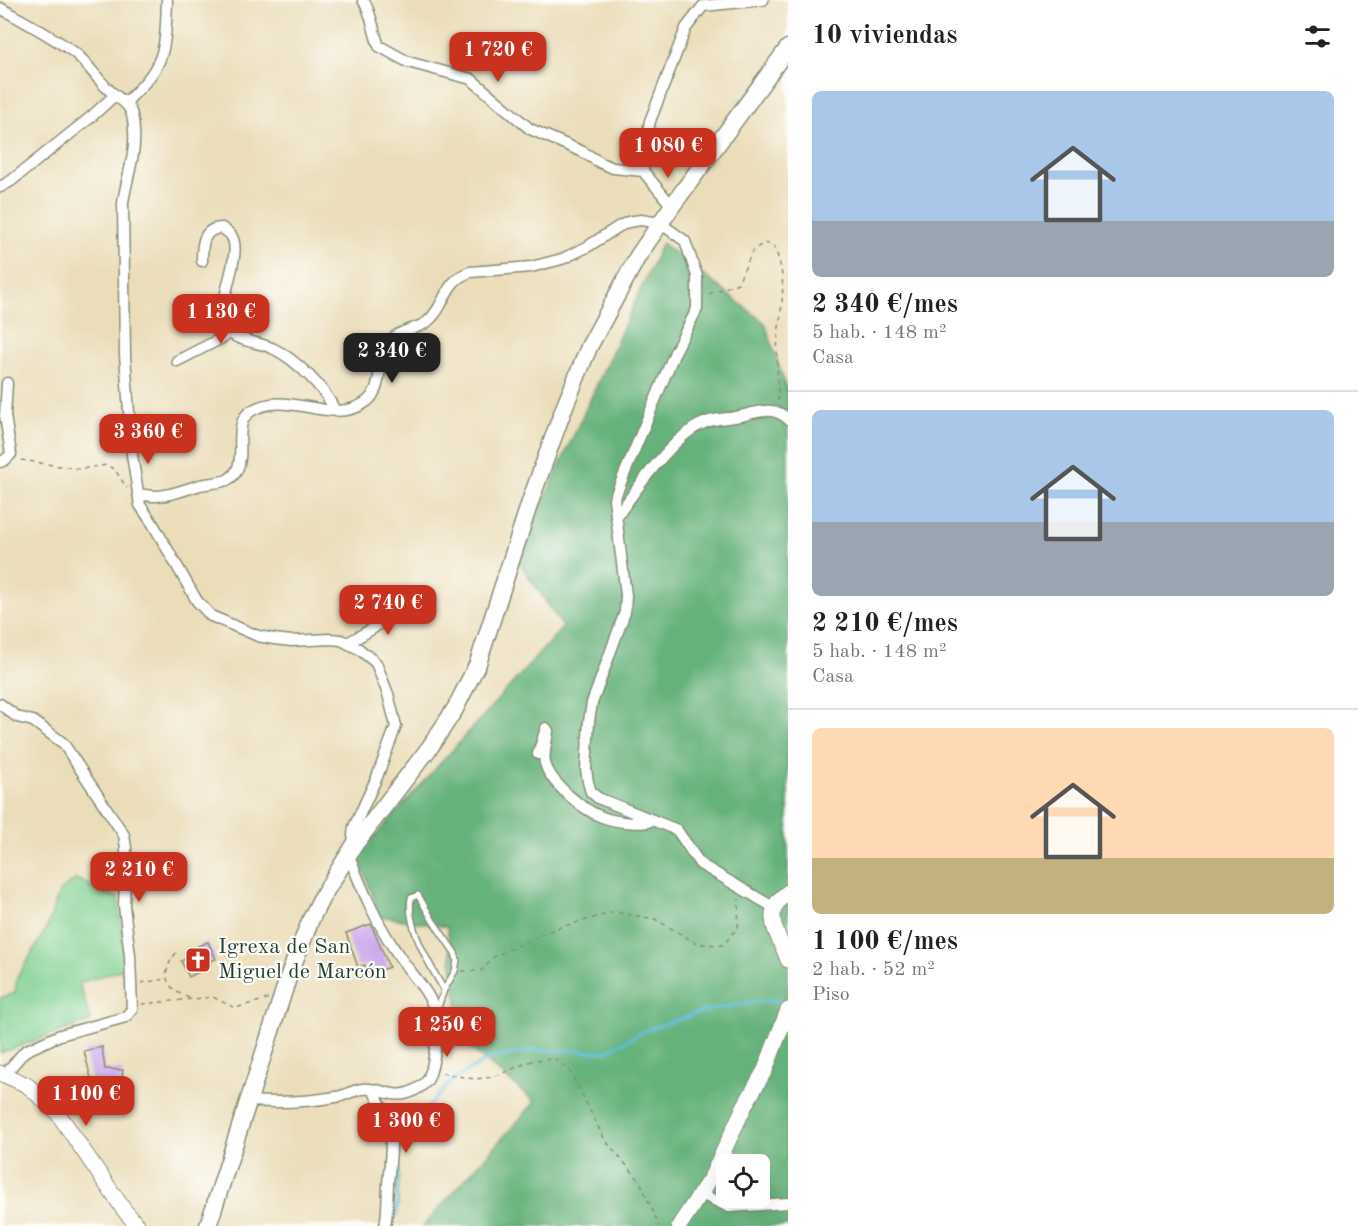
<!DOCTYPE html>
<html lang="es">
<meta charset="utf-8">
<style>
:root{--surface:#fff;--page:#f6f6f6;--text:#202124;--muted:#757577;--line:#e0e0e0;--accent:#c8321e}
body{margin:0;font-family:"Old Standard TT",serif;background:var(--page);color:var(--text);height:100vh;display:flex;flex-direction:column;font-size:22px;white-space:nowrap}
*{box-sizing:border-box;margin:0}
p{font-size:20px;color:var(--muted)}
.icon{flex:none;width:33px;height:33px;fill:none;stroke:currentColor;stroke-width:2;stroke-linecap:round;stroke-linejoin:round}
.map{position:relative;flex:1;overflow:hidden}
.side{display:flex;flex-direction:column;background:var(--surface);width:570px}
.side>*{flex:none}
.tools{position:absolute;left:716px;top:1154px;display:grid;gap:12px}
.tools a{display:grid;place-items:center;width:54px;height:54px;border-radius:9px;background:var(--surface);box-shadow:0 6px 24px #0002;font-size:30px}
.price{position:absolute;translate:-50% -51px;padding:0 14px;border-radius:12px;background:var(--accent);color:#fff;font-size:20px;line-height:39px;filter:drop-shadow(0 2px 3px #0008)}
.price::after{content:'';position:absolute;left:50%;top:36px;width:18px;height:14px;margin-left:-9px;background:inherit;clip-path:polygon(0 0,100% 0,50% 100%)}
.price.on{background:#222;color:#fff}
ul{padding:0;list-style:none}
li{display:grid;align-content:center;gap:12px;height:318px;padding:0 24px}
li+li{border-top:2px solid var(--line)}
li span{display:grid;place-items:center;height:186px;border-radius:9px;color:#555}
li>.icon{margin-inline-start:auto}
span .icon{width:108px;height:108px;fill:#fffc;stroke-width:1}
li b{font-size:26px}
h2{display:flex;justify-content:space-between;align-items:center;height:72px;padding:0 24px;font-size:26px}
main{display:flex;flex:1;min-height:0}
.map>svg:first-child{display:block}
.green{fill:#7ed092;stroke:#4e8663;stroke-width:1.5}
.forest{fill:#66b27c;stroke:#427858;stroke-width:1.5;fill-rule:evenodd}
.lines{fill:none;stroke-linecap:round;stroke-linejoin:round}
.stream{stroke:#5ebcdc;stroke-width:3}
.building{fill:#cca9eb}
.lane-casing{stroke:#858d76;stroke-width:8}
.street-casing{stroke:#858d76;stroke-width:13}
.secondary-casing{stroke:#858d76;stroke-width:17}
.primary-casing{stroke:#858d76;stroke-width:19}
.path{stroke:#858d76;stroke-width:1.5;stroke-dasharray:4.5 4.5;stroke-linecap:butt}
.lane{stroke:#fff;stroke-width:5}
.street{stroke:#fff;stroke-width:10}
.secondary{stroke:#fff;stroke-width:15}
.primary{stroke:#fff;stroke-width:16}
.labels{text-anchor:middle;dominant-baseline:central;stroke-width:4.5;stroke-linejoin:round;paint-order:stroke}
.poi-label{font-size:22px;fill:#1f3d34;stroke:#fdfcf7;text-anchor:start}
</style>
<main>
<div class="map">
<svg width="788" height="1226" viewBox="0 0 788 1226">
<rect width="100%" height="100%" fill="#fdfcf7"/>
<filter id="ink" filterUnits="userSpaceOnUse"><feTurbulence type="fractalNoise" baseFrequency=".0167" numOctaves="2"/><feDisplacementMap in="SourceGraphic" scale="12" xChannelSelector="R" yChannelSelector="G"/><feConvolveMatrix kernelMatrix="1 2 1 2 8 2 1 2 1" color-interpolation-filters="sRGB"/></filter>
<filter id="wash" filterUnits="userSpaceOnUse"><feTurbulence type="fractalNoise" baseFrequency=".008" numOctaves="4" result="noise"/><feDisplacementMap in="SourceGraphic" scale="24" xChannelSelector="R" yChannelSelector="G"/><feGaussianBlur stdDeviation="1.35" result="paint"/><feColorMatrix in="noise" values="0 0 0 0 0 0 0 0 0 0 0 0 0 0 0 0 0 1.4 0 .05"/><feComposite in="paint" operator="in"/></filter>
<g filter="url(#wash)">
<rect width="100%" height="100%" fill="#ebddb9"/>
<!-- green -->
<path class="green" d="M76 879 118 898 126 968 79 983 91 1021 0 1053V998L15 993 17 978 48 926 59 892Z"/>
<!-- forest -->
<path class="forest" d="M662 243 765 323 788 393V1226H423L535 1102 462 1041 447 927 380 916 358 855 563 627 517 559ZM726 1164H759V1197H726Z"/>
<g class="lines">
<!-- stream -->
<path class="stream" d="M390 1226 397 1213 399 1145 406 1130 453 1080 488 1059 533 1050 605 1052 646 1030 701 1012 757 1001H781"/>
</g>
<g id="blocks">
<!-- building -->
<path class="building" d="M371 924 389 967 369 975 365 965 358 967 346 933Z
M208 942 216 959 207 962 209 967 189 977 181 961 194 955 193 952 199 949 198 946Z
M102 1047 105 1069 123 1070 121 1082 93 1086 84 1051Z"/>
</g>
</g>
<g filter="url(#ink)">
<use href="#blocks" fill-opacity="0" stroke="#858d76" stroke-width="1.5"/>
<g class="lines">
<defs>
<path id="lane" d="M437 1010 444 990 455 971 457 960 455 953 433 921 418 895 411 898C406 927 430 965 444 990"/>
<path id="street" d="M363 0C373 15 372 29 379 46L408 62 471 79 530 129 583 152 601 163 613 168 643 171
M0 8C25 22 52 36 75 53 87 63 95 76 106 87 124 105 133 101 134 131 136 156 126 179 123 203L125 355 132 455 140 505 153 524 197 601 211 616 258 636 274 639 291 641 330 639 341 640 359 649 376 663 388 694 396 726 377 777 354 827 353 835 355 844
M126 102C166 64 165 53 167 0
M0 187 11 181 91 117 115 95
M672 206 643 171 645 147 650 121 686 28 703 6 763 0
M202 261C202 246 202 228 222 228 225 230 230 233 232 237 243 256 215 305 225 327 231 341 261 342 274 349 295 359 326 389 335 411
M177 361 224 337 229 333
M0 462 5 460 11 454 5 416 7 383
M138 494C144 495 150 496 156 496 171 496 186 489 200 485 209 483 219 483 227 480 231 478 235 474 237 470 246 452 232 423 251 411 287 388 332 427 366 402 384 389 376 361 388 344 398 329 414 331 427 322 447 306 442 282 470 272L531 267 562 259 587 247 618 227 628 222 641 220 660 223 685 241 697 276V309L675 352 614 499 626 595 625 612 592 703 589 721 586 769 588 782 591 792 598 798 677 830 700 864 773 907
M616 518C635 491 674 434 704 423 715 418 728 419 740 416 758 412 773 405 788 419
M348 643C366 631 388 626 391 602
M0 704 17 717 33 721 63 743 124 835 126 848 124 906 130 956 132 1009 126 1017 60 1035 25 1051 4 1075
M538 754 546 728 548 731C547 741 543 753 545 763 550 783 583 810 602 817 615 822 634 824 648 822
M373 1090C396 1132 392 1139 388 1184 387 1198 388 1212 385 1226
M249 1101C278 1103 307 1102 336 1097 345 1096 353 1090 362 1089 381 1086 393 1102 415 1090 419 1088 424 1084 426 1082 434 1072 440 1022 435 1010 427 988 409 972 397 953 376 922 362 889 348 854
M701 1194 729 1207 788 1203"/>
<path id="secondary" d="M788 892C759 913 779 934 788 960
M0 1073 27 1085 57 1112 124 1210 138 1226
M679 1226 712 1176 745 1105 765 1070 788 1010"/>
<path id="primary" d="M208 1226 289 975 311 919 322 897 355 844 430 747 455 709 478 663 531 499 564 408 589 347 638 256 672 206 788 48"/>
</defs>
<!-- lane casing -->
<use href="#lane" class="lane-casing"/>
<!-- street casing -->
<use href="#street" class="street-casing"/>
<!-- secondary casing -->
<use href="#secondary" class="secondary-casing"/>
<!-- primary casing -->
<use href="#primary" class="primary-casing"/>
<!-- path -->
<path class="path" d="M709 294 738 283 753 250 764 243 773 245C788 276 782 302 778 336 776 357 778 380 778 402
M21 460 79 469 107 465 115 470 127 488
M176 953C158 976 167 990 192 999
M462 971H481L495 956 554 929 614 912 655 919 698 944 723 945 738 927 739 899
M141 983 166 979
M142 1004 213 997 235 1008 268 999
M442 1073 474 1079 493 1077 534 1060 555 1059 570 1071 605 1140 640 1181 659 1226"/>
<!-- lane -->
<use href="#lane" class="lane"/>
<!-- street -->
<use href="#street" class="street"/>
<!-- secondary -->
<use href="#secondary" class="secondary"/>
<!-- primary -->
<use href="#primary" class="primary"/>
</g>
</g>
<!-- icons -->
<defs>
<symbol id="church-square" viewBox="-11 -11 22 22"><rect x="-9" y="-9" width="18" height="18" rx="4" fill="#c8321e" stroke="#fdfcf7"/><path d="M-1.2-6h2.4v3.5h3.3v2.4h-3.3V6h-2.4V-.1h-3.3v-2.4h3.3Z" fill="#fff"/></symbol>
</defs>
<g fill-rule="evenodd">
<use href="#church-square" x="183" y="945" width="30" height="30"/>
</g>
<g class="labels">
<!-- poi labels -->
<g class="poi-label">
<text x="218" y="947">Igrexa de San<tspan x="218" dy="25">Miguel de Marcón</tspan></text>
</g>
</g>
</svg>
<div class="tools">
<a><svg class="icon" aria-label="locate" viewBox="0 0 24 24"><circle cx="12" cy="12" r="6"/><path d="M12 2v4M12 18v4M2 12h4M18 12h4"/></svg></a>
</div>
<b class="price" style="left:498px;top:83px">1 720 €</b>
<b class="price" style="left:668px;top:179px">1 080 €</b>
<b class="price" style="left:221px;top:345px">1 130 €</b>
<b class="price on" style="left:392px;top:384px">2 340 €</b>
<b class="price" style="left:148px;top:465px">3 360 €</b>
<b class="price" style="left:388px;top:636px">2 740 €</b>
<b class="price" style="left:139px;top:903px">2 210 €</b>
<b class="price" style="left:447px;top:1058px">1 250 €</b>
<b class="price" style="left:86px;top:1127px">1 100 €</b>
<b class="price" style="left:406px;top:1154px">1 300 €</b>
</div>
<section class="side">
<h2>10 viviendas<svg class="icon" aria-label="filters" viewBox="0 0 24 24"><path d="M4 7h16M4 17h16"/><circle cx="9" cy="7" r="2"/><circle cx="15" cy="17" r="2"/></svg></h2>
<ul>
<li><span style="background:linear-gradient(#a9c7e8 70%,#9aa5b1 0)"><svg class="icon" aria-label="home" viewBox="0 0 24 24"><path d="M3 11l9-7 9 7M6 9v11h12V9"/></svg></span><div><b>2 340 €/mes</b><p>5 hab. · 148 m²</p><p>Casa</p></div></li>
<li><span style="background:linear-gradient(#a9c7e8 60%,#9aa5b1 0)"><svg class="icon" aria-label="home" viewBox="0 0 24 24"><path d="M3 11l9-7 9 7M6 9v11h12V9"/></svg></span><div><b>2 210 €/mes</b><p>5 hab. · 148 m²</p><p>Casa</p></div></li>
<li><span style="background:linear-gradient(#ffd9b3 70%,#c2b280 0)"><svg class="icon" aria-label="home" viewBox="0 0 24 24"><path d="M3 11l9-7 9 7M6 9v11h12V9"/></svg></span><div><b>1 100 €/mes</b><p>2 hab. · 52 m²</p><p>Piso</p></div></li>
</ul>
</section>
</main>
